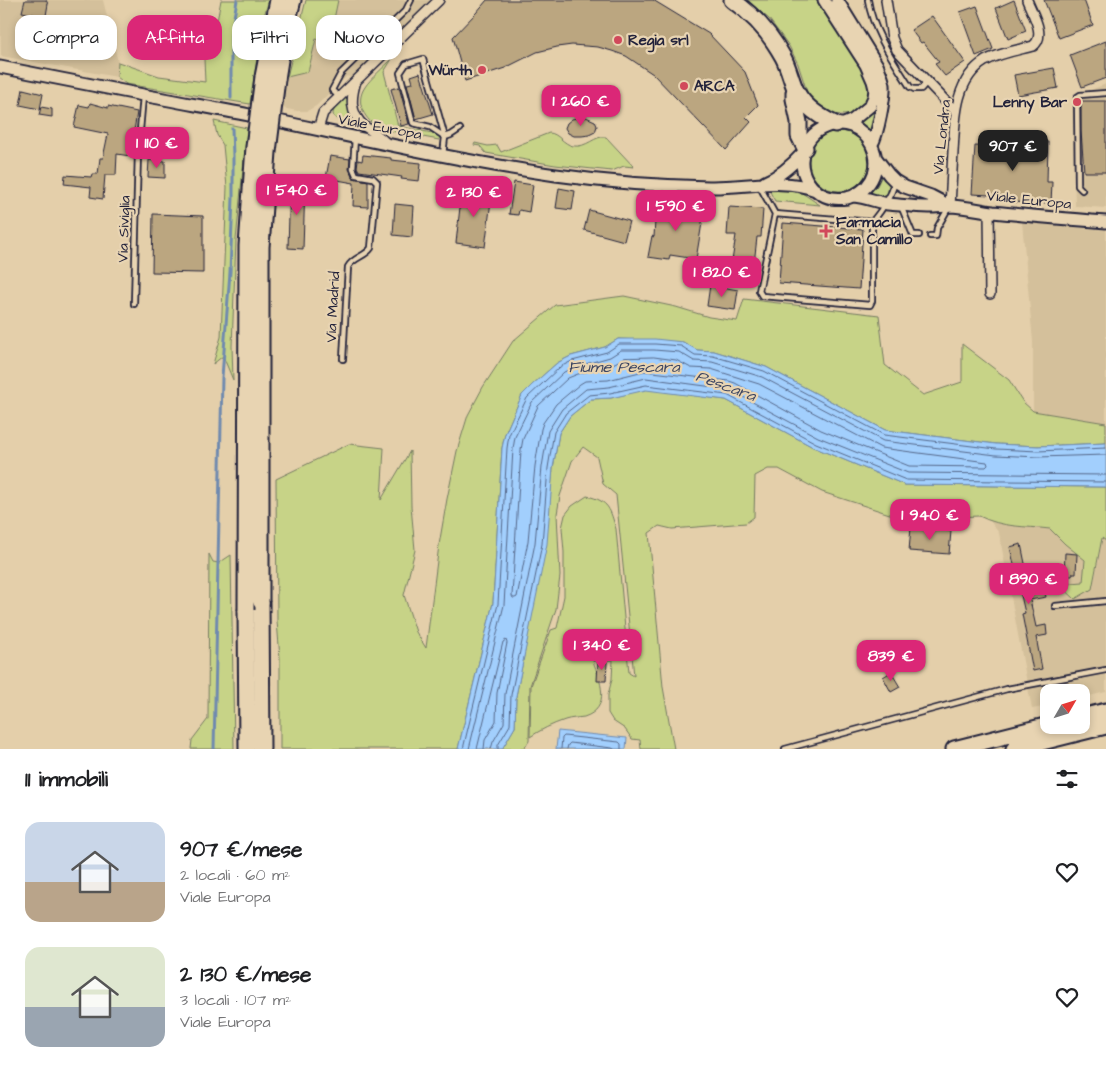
<!DOCTYPE html>
<html lang="it">
<meta charset="utf-8">
<style>
:root{--surface:#fff;--page:#f2f2f2;--text:#202124;--muted:#757577;--accent:#db2777}
body{margin:0;font-family:"Architects Daughter",sans-serif;background:var(--page);color:var(--text);height:100vh;display:flex;flex-direction:column;font-size:19px;white-space:nowrap}
*{box-sizing:border-box;margin:0}
p{font-size:16px;color:var(--muted)}
.icon{flex:none;width:28px;height:28px;fill:none;stroke:currentColor;stroke-width:2;stroke-linecap:round;stroke-linejoin:round}
.map{position:relative;height:749px;overflow:hidden}
.panel{display:flex;flex-direction:column;background:var(--surface);flex:1}
.panel>*{flex:none}
.top-card{position:absolute;left:15px;top:15px;width:500px;height:45px;display:flex;gap:10px}
.needle{width:32px;rotate:51deg}
.controls{position:absolute;left:1040px;top:684px;display:grid;gap:10px}
.controls a{display:grid;place-items:center;width:50px;height:50px;border-radius:10px;background:var(--surface);box-shadow:0 2px 8px #0003;font-size:25px}
.price{position:absolute;translate:-50% -42px;padding:0 11px;border-radius:10px;background:var(--accent);color:#fff;font-size:16px;line-height:32px;filter:drop-shadow(0 1px 2px #0008)}
.price::after{content:'';position:absolute;left:50%;top:30px;width:15px;height:11px;margin-left:-8px;background:inherit;clip-path:polygon(0 0,100% 0,50% 100%)}
.price.current{background:#222;color:#fff}
ul{padding:0;list-style:none}
li{display:flex;align-items:center;gap:15px;height:125px;padding:0 25px}
li span{display:grid;place-items:center;flex:none;width:140px;height:100px;border-radius:15px;color:#555}
li>.icon{margin-inline-start:auto}
span .icon{width:60px;height:60px;fill:#fffc;stroke-width:1}
li b{font-size:21px}
h2{display:flex;justify-content:space-between;align-items:center;height:60px;padding:0 25px;font-size:21px}
.chip{padding:0 18px;border-radius:15px;background:var(--surface);box-shadow:0 2px 8px #0003;font-size:18px;line-height:45px}
.chip.current{background:var(--accent);color:#fff}
.map>svg:first-child{display:block}
.built{fill:#d4c09b}
.green{fill:#c7d387;stroke:#747a61}
.water{fill:#a2cffd;stroke:#6f8aaf}
.lines{fill:none;stroke-linecap:round;stroke-linejoin:round}
.shore{stroke:#556789;stroke-width:1}
.stream{stroke:#6f8aaf;stroke-width:3}
.building{fill:#bba680;stroke:#22223b}
.lane-casing{stroke:#22223b;stroke-width:8}
.street-casing{stroke:#22223b;stroke-width:12}
.secondary-casing{stroke:#22223b;stroke-width:15}
.highway-casing{stroke:#22223b;stroke-width:19}
.lane{stroke:#e8d4b2;stroke-width:4.5}
.street{stroke:#e8d4b2;stroke-width:9}
.secondary{stroke:#e8d4b2;stroke-width:11}
.highway{stroke:#e8d4b2;stroke-width:15}
.highway-bridge-casing{stroke:#22223b;stroke-width:19;stroke-linecap:butt}
.highway-bridge{stroke:#e8d4b2;stroke-width:15}
.poi-dot{fill:#d1495b;stroke:#e8d4b2;stroke-width:2}
.labels{text-anchor:middle;dominant-baseline:central;stroke-width:4.5;stroke-linejoin:round;paint-order:stroke}
.poi-label{font-size:15px;font-weight:bold;fill:#22223b;stroke:#e8d4b2;text-anchor:start}
.street-label{font-size:15px;fill:#22223b;stroke:#e8d4b2}
.water-label{font-size:16px;font-style:italic;fill:#3c4562;stroke:#e8d4b2}
</style>
<div class="map">
<svg width="1106" height="749" viewBox="0 0 1106 749">
<rect width="100%" height="100%" fill="#e4cfaa"/>
<filter id="ink" filterUnits="userSpaceOnUse"><feTurbulence type="fractalNoise" baseFrequency=".02" numOctaves="2"/><feDisplacementMap in="SourceGraphic" scale="10" xChannelSelector="R" yChannelSelector="G"/><feConvolveMatrix kernelMatrix="1 2 1 2 8 2 1 2 1" color-interpolation-filters="sRGB"/></filter>
<g filter="url(#ink)">
<!-- built -->
<path class="built" d="M0 0H103L118 62 117 77 1 56Z
M338 0H430L420 12 351 78 347 76 316 106 307 111H297L282 108 287 77 308 72 316 39 329 43Z
M1106 84V208L1075 206 1072 97Z
M1022 222 1106 230V423L1033 411V342Z
M990 521 1012 526 1050 529 1065 544 1085 560 1083 582 1092 589 1098 563 1102 538 1106 541V692L1081 698V692H1049V706L1032 709 999 533Z"/>
<!-- green -->
<path class="green" d="M221 0H269L263 19 250 104 126 84 117 77 118 62 159 76 205 82 204 59 215 32Z
M306 0H338L329 43 316 39 308 72 287 77Z
M747 0H818L867 77 872 88 865 106 851 114 844 115 830 114 810 101 798 64 789 46 769 19Z
M392 59 384 72 398 126 432 133 440 136 439 140 380 129C365 120 354 103 365 87 370 79 385 66 392 59Z
M349 94 359 126C352 125 328 121 334 110 337 104 344 99 349 94Z
M879 94 871 131 857 121Z
M214 121 247 128 236 240 232 346 233 380 223 356 213 364 221 337 227 187 223 145 217 135Z
M809 161a30 30 0 1 1 60 0a30 30 0 1 1-60 0Z
M549 133C558 133 563 144 573 146 587 148 595 135 606 137L634 167 624 166 612 171 555 165 486 153 480 146 474 145 475 143 488 146 497 145 501 152Z
M882 175 890 182 886 198 883 200 868 195 877 186Z
M780 188 796 189 820 205 775 201 769 190Z
M624 296 676 307 709 317 737 321 744 299 879 315 885 365 923 395 962 382V344L1009 380 1023 402 1033 411 1106 423V443L1038 446 996 444 885 430 766 367 714 351 697 350 683 342 618 339 605 347 571 356 557 363 532 385 522 395 505 434 502 448 493 603 458 749H280V658L277 621 276 479 349 444 384 448 381 500 410 451 411 506 415 550 404 595 416 632 426 648 439 545 447 499 457 451 468 415 483 387 513 341 555 305Z
M646 389 726 400 813 447 905 485 1106 487V541L1102 538 1092 589 1075 599 1059 584 1083 582 1085 560 1065 544 1050 529C1025 526 1003 528 979 516L905 519 822 492 779 469H768L755 476 754 517 746 523 672 529 659 526 649 533 663 687 674 749H641L640 740 632 739 625 729 613 721 608 713V695L612 679 613 660 593 661C600 680 612 708 584 717 577 718 571 718 565 720 553 724 540 730 530 737L531 686 551 630 557 628 564 596V552L562 528 565 515 572 506 587 496C609 501 610 509 616 529L629 673 634 676 616 495 603 484 597 457 583 447 572 461 560 496 557 514 560 576 556 609 530 686 529 741 524 749H502L515 727 516 696 546 544 553 468 559 433 570 416 591 399 611 398Z
M209 554 213 562 219 563 231 555 234 749H191L192 740 208 719Z"/>
<!-- water -->
<path class="water" d="M618 339H655L683 342 697 350 714 351 766 367 885 430 996 444 1038 446 1106 443V487L905 485 813 447 726 400 646 390 611 398 591 399 570 416 559 433 553 468 547 544 516 696 515 727 502 749H458L493 603 502 448 505 434 522 395 532 385 557 363 571 356 605 347Z
M558 731 627 738 626 749H556Z"/>
<g class="lines">
<!-- shore -->
<path class="shore" d="M654 357 676 360 691 368 711 369 759 384 881 448 987 462 988 465 986 467 909 466 821 430 735 383 729 381 644 371 608 380 585 381 580 384 556 404 543 423 541 429 535 466 528 541 517 597 515 598H513L512 596 521 450 523 439 538 406 568 378 578 374 611 365 624 358Z
M463 749 498 604 507 448 509 435 527 398 560 367 572 361 607 352 619 344H655L681 346 695 355 713 356 764 371 884 435 996 449 1038 451 1106 448
M469 749 504 605 513 449 515 437 532 402 564 372 575 367 610 357 621 350H654L679 352 694 361 712 362 762 377 883 441 996 455 1038 457 1106 455
M477 749 503 642 506 640 507 643 497 693 496 721 485 740 484 749
M491 749 493 742 504 723 505 694 535 543 542 467 548 431 562 409 586 389 609 387 646 378 728 389 818 437 908 473 1106 475
M498 749V745L510 725 511 695 542 544 548 468 554 432 566 413 589 395 610 393 646 385 727 395 816 443 906 480 1106 482
M561 749 562 738 564 736 619 742 621 744V749
M567 749 568 745 570 743 612 748 614 749"/>
<!-- stream -->
<path class="stream" d="M231 98V35L237 0
M214 749 222 377 230 272 233 198V156L232 128"/>
</g>
<!-- building -->
<path class="building" d="M25 0H46L48 4 44 27 54 29 52 38H54L51 55 33 51 36 35H33L37 15 22 12Z
M487 0H653L709 34 745 72 758 105 746 117 751 122 726 150 653 74 626 56 612 51 598 47 572 45 557 47 537 52 505 68 465 81 453 37 476 13Z
M1014 0 1026 31 1008 39 996 8Z
M1044 0H1084L1093 25 1059 38Z
M977 6 993 49 976 56 960 12Z
M932 16 965 62 945 76 935 64 939 62 923 42 921 43 911 30Z
M357 22H360L369 26 361 32H358L354 29V26Z
M1106 41V78L1082 87 1070 55Z
M1054 68 1058 88 1018 95 1014 75Z
M420 73 433 114 416 119 407 84 413 83 411 76Z
M399 87 409 124 401 126 391 89Z
M23 89 43 94 40 109 20 105Z
M1081 101H1106V172H1084L1081 131Z
M90 103 108 108V106L137 112 130 156 117 154 116 175H105L103 199 90 197 91 187 64 184 65 175 91 177 92 174H98L100 158H103L108 134 74 127 79 105 89 107Z
M41 107 52 109V117L39 115Z
M580 117H586L595 121 597 126 595 132 589 135 582 136H574L568 133 565 128 567 123 572 119Z
M1011 139 1048 142 1047 182H1052L1051 203 1005 202 1006 196 972 194 975 146 1011 148Z
M363 155 391 158V160L421 163 419 181 401 179 402 177 359 171 357 167 358 160 362 161Z
M330 156 350 159 349 169 353 178 368 181V207L353 206 354 183 326 178Z
M149 160 165 161V178L148 177Z
M514 182 533 185 529 212 519 210 518 215 509 214Z
M290 184H305L303 249 288 248Z
M559 188 575 191 572 210 556 208Z
M462 189 492 193 485 247 456 243Z
M395 204 414 206 412 237 393 235Z
M656 204 673 205 704 211 696 259 670 255 669 260 648 257 652 236 654 237Z
M729 207 763 209 761 237H757L754 264 732 261 736 235H727Z
M589 210 629 221 624 241 584 230Z
M153 214 203 216V273L152 272Z
M783 223 863 229 859 289 779 283Z
M710 285 738 290 735 310 707 306Z
M911 527 951 531 949 554 909 551Z
M1021 544 1029 583 1042 580 1046 597 1030 600 1036 627 1046 625 1047 635 1036 637 1042 669 1033 671 1022 614 1025 613 1010 547Z
M1065 553 1077 554 1076 573H1073L1072 576H1064Z
M598 661 607 662 606 681H597Z
M891 672 900 687 891 692 883 677Z"/>
<g class="lines">
<defs>
<path id="lane" d="M868 0C873 32 893 60 910 87L914 89H921L927 82
M339 97 332 90 341 73 406 10 411 0
M445 137 451 135 460 129
M443 155 445 137 423 59 406 64 400 73 413 123 430 127 445 137
M759 185 775 214 759 291 762 296 870 305 872 301V222C882 210 890 199 895 183
M1082 190 1078 186 1077 97 1080 95 1106 93
M901 206 913 235H919
M775 214 872 222
M930 236H936L937 228 949 207
M134 304 138 153 143 96
M343 359 348 267C353 257 365 257 371 248L377 182 373 178 356 175 353 168 355 138
M1055 606 1106 601
M785 749 1007 689 1106 670"/>
<path id="street" d="M886 0 892 38 897 50 956 112
M356 81C351 97 349 113 364 126 368 129 373 131 377 135 380 137 383 140 386 143
M318 129 323 113 439 0
M950 206C951 188 952 170 953 152 955 121 954 80 985 61 999 53 1018 50 1033 46 1047 36 1032 13 1027 0
M989 211 990 294"/>
<path id="secondary" d="M824 0 866 65 873 81 875 89 874 97 870 106 853 120 844 124
M837 0 877 65C880 72 883 78 884 85 885 96 878 134 872 144
M0 67C48 76 95 86 143 95 178 102 214 108 249 115 351 136 453 160 556 175 606 182 658 186 709 187 745 188 781 177 816 190
M876 158 889 175 895 181 905 187 931 196 948 205
M765 182C780 176 792 165 803 153
M853 196C901 173 865 105 821 129 810 135 803 147 802 160 801 175 811 190 825 196 832 199 840 199 847 198 850 197 852 196 854 196 865 197 877 202 888 204 901 205 916 207 929 207 937 207 944 206 952 206 966 207 979 210 993 212 1031 216 1068 219 1106 222"/>
<path id="highway" d="M732 0C754 15 770 33 783 57 788 66 790 76 794 86 801 105 818 116 835 124
M263 77 278 0
M277 79 284 35 293 0
M794 92V99L799 122V136L805 148
M261 602 262 749
M246 610 247 749
M1081 717 1106 711
M954 749 1049 725
M1014 749 1106 726"/>
</defs>
<!-- lane casing -->
<use href="#lane" class="lane-casing"/>
<!-- street casing -->
<use href="#street" class="street-casing"/>
<!-- secondary casing -->
<use href="#secondary" class="secondary-casing"/>
<!-- highway casing -->
<use href="#highway" class="highway-casing"/>
<!-- lane -->
<use href="#lane" class="lane"/>
<!-- street -->
<use href="#street" class="street"/>
<!-- secondary -->
<use href="#secondary" class="secondary"/>
<!-- highway -->
<use href="#highway" class="highway"/>
<defs>
<path id="highway-bridge" d="M261 602V247L268 152 277 79
M246 610 247 246 254 147 263 77"/>
</defs>
<!-- highway-bridge casing -->
<use href="#highway-bridge" class="highway-bridge-casing"/>
<!-- highway-bridge -->
<use href="#highway-bridge" class="highway-bridge"/>
</g>
</g>
<!-- markers -->
<g class="poi-dot">
<circle cx="618" cy="40" r="5"/>
<circle cx="482" cy="70" r="5"/>
<circle cx="684" cy="86" r="5"/>
<circle cx="1077" cy="102" r="5"/>
<path d="M823.5 223.5h5v5h5v5h-5v5h-5v-5h-5v-5h5z"/>
</g>
<g class="labels">
<!-- poi labels -->
<g class="poi-label">
<text x="628" y="40">Regia srl</text>
<text x="472" y="70" text-anchor="end">Würth</text>
<text x="694" y="86">ARCA</text>
<text x="1067" y="102" text-anchor="end">Lenny Bar</text>
<text x="836" y="222">Farmacia<tspan x="836" dy="17">San Camillo</tspan></text>
</g>
<!-- street labels -->
<g class="street-label">
<text transform="translate(380 127) rotate(11)">Viale Europa</text>
<text transform="translate(942 137) rotate(-84)">Via Londra</text>
<text transform="translate(1029 200) rotate(6)">Viale Europa</text>
<text transform="translate(124 229) rotate(-88)">Via Siviglia</text>
<text transform="translate(333 307) rotate(-87)">Via Madrid</text>
</g>
<!-- water labels -->
<g class="water-label">
<text x="624" y="367">Fiume Pescara</text>
<text transform="translate(726 386) rotate(20)">Pescara</text>
</g>
</g>
</svg>
<div class="controls">
<a><svg class="needle" viewBox="-14 -14 28 28"><path d="M0-13l5 13h-10z" fill="#e53935"/><path d="M0 13l5-13h-10z" fill="#757577"/></svg></a>
</div>
<b class="price" style="left:581px;top:127px">1 260 €</b>
<b class="price" style="left:157px;top:169px">1 110 €</b>
<b class="price current" style="left:1013px;top:172px">907 €</b>
<b class="price" style="left:297px;top:216px">1 540 €</b>
<b class="price" style="left:474px;top:218px">2 130 €</b>
<b class="price" style="left:676px;top:232px">1 590 €</b>
<b class="price" style="left:722px;top:298px">1 820 €</b>
<b class="price" style="left:930px;top:541px">1 940 €</b>
<b class="price" style="left:1029px;top:605px">1 890 €</b>
<b class="price" style="left:602px;top:671px">1 340 €</b>
<b class="price" style="left:891px;top:682px">839 €</b>
<div class="top-card">
<a class="chip">Compra</a>
<a class="chip current">Affitta</a>
<a class="chip">Filtri</a>
<a class="chip">Nuovo</a>
</div>
</div>
<section class="panel">
<h2>11 immobili<svg class="icon" aria-label="filters" viewBox="0 0 24 24"><path d="M4 7h16M4 17h16"/><circle cx="9" cy="7" r="2"/><circle cx="15" cy="17" r="2"/></svg></h2>
<ul>
<li><span style="background:linear-gradient(#c9d6e8 60%,#b9a48a 0)"><svg class="icon" aria-label="home" viewBox="0 0 24 24"><path d="M3 11l9-7 9 7M6 9v11h12V9"/></svg></span><div><b>907 €/mese</b><p>2 locali · 60 m²</p><p>Viale Europa</p></div><svg class="icon" aria-label="heart" viewBox="0 0 24 24"><path d="M12 20l-8-8c-3-5 5-10 8-4 3-6 11-1 8 4z"/></svg></li>
<li><span style="background:linear-gradient(#dfe7d0 60%,#9aa5b1 0)"><svg class="icon" aria-label="home" viewBox="0 0 24 24"><path d="M3 11l9-7 9 7M6 9v11h12V9"/></svg></span><div><b>2 130 €/mese</b><p>3 locali · 107 m²</p><p>Viale Europa</p></div><svg class="icon" aria-label="heart" viewBox="0 0 24 24"><path d="M12 20l-8-8c-3-5 5-10 8-4 3-6 11-1 8 4z"/></svg></li>
</ul>
</section>
